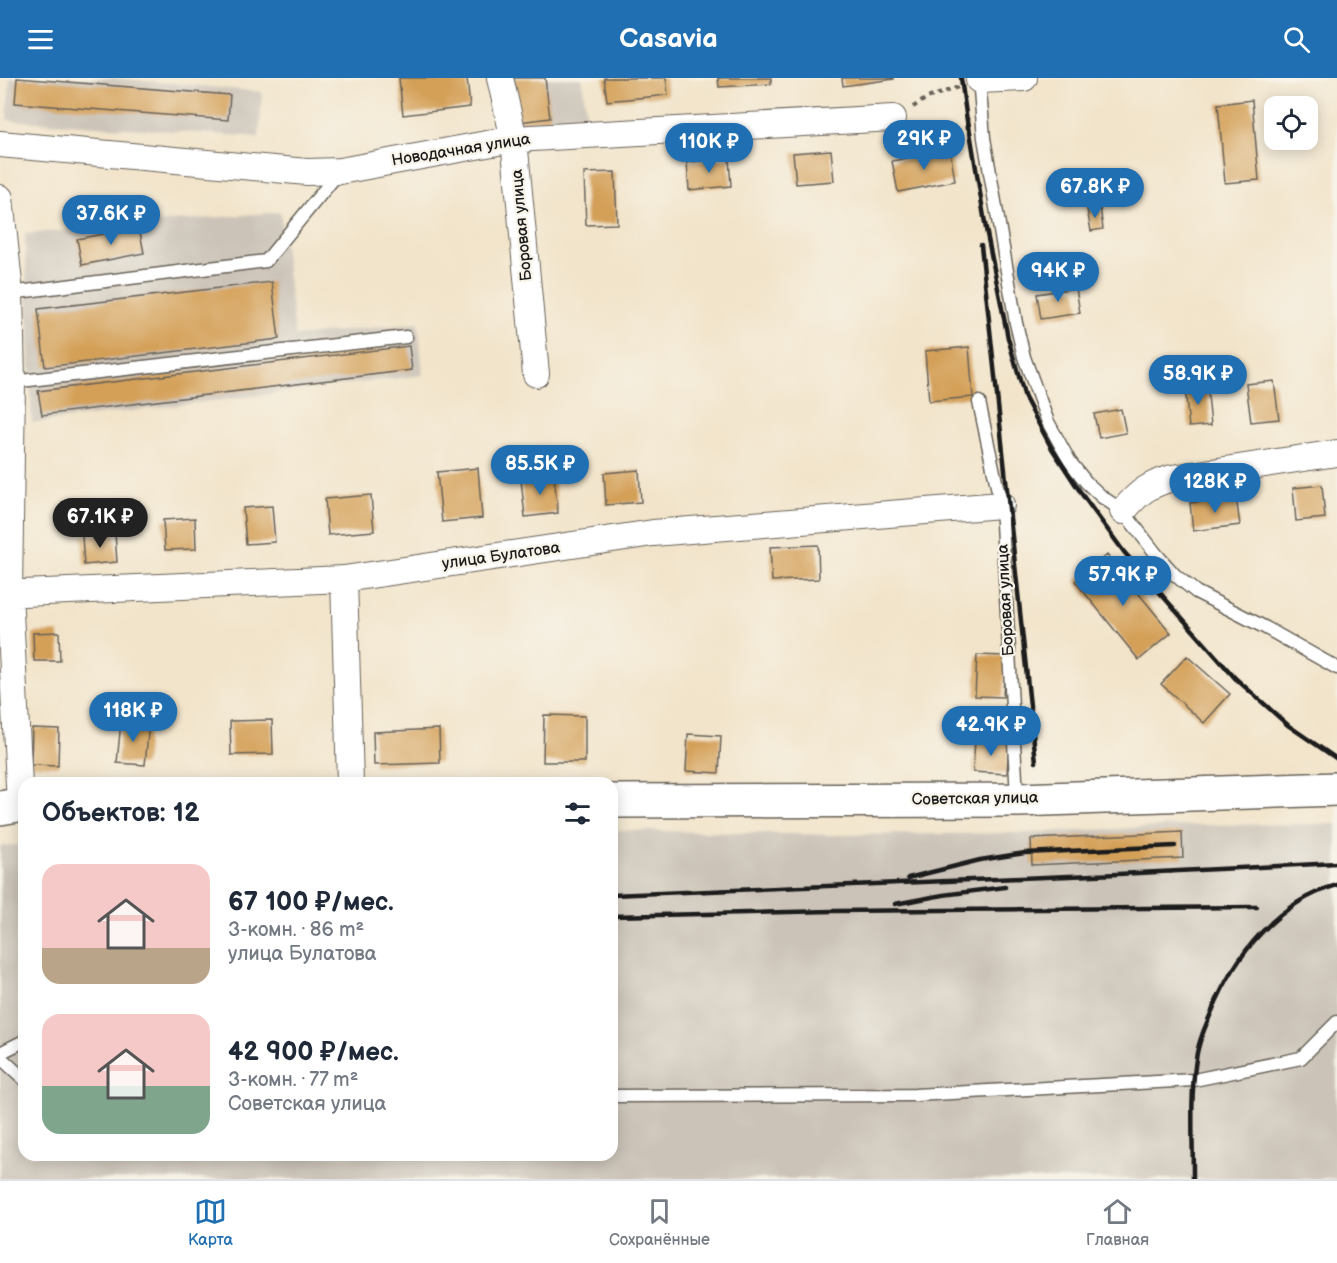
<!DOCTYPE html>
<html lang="ru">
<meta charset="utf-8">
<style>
:root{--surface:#fff;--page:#f6f6f7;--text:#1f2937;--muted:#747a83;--line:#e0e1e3;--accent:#1f6fb2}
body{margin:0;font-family:"Balsamiq Sans",sans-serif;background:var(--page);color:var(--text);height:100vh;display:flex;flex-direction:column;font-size:22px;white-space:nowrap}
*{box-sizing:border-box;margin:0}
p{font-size:20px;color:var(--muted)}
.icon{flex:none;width:33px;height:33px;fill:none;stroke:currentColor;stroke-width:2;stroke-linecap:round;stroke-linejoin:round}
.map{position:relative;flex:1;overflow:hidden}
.sheet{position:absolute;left:18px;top:699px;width:600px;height:384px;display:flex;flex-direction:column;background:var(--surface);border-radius:18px;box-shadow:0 3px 15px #0003}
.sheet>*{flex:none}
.fabs{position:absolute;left:1264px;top:18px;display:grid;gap:12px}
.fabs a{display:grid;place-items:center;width:54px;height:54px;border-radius:12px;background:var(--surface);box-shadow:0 3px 15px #0003;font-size:30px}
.price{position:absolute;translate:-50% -51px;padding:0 14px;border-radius:21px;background:var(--accent);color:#fff;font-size:20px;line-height:39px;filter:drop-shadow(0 2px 3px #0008)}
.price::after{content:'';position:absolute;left:50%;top:36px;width:18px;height:14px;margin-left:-9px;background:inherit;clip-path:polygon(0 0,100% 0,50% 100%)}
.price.active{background:#222;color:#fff}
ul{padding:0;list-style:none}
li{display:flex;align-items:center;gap:18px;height:150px;padding:0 24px}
li span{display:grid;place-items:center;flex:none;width:168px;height:120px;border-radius:18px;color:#555}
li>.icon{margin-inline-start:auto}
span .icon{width:72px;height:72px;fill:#fffc;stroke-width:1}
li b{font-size:26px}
h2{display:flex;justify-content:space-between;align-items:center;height:72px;padding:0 24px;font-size:26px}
header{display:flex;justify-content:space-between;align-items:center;height:78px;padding:0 24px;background:var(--accent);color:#fff;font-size:27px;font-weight:700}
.tab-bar{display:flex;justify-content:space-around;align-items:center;height:84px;border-top:2px solid var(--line);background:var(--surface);font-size:16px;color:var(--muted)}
.tab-bar a{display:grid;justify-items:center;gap:3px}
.tab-bar .active{color:var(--accent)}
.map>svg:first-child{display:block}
.industrial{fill:#cbc3b8}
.building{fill:#d4a058}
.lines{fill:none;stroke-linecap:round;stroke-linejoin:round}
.lane-casing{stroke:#676259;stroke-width:15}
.street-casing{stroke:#676259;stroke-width:28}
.secondary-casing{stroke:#676259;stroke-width:36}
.path{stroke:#676259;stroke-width:4;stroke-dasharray:4.5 4.5;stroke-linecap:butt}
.lane{stroke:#fff;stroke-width:12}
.street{stroke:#fff;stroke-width:26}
.secondary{stroke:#fff;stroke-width:33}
.rail{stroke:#1c1c1c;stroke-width:4.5}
.labels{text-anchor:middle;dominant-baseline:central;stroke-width:4.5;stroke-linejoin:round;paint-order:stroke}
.street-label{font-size:16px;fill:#1c1c1c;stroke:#f7f3e8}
</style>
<header><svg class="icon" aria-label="menu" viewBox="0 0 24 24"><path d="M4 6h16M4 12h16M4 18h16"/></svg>Casavia<svg class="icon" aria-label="search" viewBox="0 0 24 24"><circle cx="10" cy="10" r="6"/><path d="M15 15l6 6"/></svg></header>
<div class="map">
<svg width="1337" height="1101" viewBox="0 0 1337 1101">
<rect width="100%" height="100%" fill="#f7f3e8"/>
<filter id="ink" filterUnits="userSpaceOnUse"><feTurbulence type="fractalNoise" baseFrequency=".0167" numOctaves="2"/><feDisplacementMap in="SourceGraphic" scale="12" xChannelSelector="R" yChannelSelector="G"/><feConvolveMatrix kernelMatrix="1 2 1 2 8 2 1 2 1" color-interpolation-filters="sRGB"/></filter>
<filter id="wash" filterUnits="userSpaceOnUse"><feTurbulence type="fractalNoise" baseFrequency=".008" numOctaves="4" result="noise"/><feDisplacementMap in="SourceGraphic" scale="24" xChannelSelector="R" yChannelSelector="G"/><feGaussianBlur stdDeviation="1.35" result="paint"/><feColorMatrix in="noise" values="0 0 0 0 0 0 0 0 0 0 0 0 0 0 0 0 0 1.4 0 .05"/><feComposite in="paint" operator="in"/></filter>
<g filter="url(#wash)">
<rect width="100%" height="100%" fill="#f2e4ca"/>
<!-- industrial -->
<path class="industrial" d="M10 0H114L262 14 259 59 7 42Z
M500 0H582L588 51 514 61Z
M280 134 295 258 418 245 423 297 32 345 25 156Z
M1337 746V1101H0V768L24 767V1077H612V752L834 757 1026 755 1203 747Z"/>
<g id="blocks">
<!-- building -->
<path class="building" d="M17 0 230 17 228 42 15 25Z
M399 0H467L470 29 403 37Z
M514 0H545L550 40 519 44Z
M604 0H666L668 17 607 23Z
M718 0H771V6L719 9Z
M842 0H894V1L843 8Z
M1252 22 1259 102 1225 105 1218 26Z
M831 72 834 103 796 106 793 75Z
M950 72 955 103 898 114 892 83Z
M729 81 731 108 689 112 687 84Z
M615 94 617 146 586 147 584 95Z
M1100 129 1103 151 1091 153 1087 131Z
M139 149 144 175 82 187 77 161Z
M272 204 279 261 45 289 38 231Z
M1076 210 1080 235 1041 241 1037 216Z
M409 268 412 292 42 337 38 313Z
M969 269 973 319 929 323 925 273Z
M1274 303 1279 341 1251 344 1246 306Z
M1207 307 1211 347 1189 349 1185 310Z
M1121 331 1126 355 1099 360 1094 336Z
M478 390 482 440 442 444 437 394Z
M639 392 641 424 606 427 604 395Z
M554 398 558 435 525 439 521 402Z
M1322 407 1325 440 1296 443 1293 410Z
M371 417 374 453 328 457 325 421Z
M1236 419 1240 447 1193 453 1190 425Z
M272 428 275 464 246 466 243 430Z
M195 440 196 471 165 472 163 442Z
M115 455 117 484 84 487 82 458Z
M818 467 819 501 772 503 770 469Z
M1107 477 1171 555 1139 582 1075 503Z
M59 554 60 583H34L33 555Z
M977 577 1005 578 1003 619 975 618Z
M1187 578 1230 616 1204 645 1161 606Z
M544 637 585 638V684H543Z
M272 642 273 676 231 677 230 643Z
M121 643 149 645 145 687 117 685Z
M32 650 59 651 58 688 31 687Z
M439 651 440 685 374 687 373 654Z
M688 656 721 658 719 695 686 693Z
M975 661 1009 663 1007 696 973 694Z
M1182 754 1183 780 1032 787 1031 761Z"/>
</g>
</g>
<g filter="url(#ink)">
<use href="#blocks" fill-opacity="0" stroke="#676259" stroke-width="1.5"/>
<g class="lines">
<defs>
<path id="lane" d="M979 0 984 60 1016 245 1024 279 1048 344 1070 384 1086 404 1102 419 1123 433 1157 477 1175 497 1196 514 1266 550 1337 590
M10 215 266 183 339 94
M12 304 406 259
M979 324 1001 427 1017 719
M0 975 24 963
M0 979 24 1001
M612 1018 915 1017 1194 1002 1301 980 1337 944"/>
<path id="street" d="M500 0 514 61 536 296
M979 2 1024 0
M0 66 307 94 340 93 514 61 893 40
M0 120 10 215 12 304 9 515 20 726
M1123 433C1139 414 1148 407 1172 400L1337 375
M344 501 350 705
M0 516 344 501 653 455 1001 427"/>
<path id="secondary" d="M612 723 1018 722 1337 711
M0 730 24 726"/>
</defs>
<!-- lane casing -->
<use href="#lane" class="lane-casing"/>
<!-- street casing -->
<use href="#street" class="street-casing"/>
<!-- secondary casing -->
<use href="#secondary" class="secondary-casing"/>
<!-- path -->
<path class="path" d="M913 29 927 20 958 9"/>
<!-- lane -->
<use href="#lane" class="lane"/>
<!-- street -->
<use href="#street" class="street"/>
<!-- secondary -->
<use href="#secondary" class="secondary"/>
<!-- rail -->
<path class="rail" d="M961 0 968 50
M968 42 986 151 1008 260 1025 320 1051 369 1083 418 1124 474 1235 600 1289 648 1337 681
M981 167 1036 684
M908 800 980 782 1025 775 1175 768
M612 817 1118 796 1337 785
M895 826 943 817 1005 809
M612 838 833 833 1257 829
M1193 1101C1193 1062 1190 1020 1196 981 1198 965 1205 949 1212 933 1236 876 1276 825 1337 807"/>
</g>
</g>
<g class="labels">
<!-- street labels -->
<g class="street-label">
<text transform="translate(461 72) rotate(-9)">Новодачная улица</text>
<text transform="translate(522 147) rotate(-95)">Боровая улица</text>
<text transform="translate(501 478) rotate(-8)">улица Булатова</text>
<text transform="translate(1006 522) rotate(-93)">Боровая улица</text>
<text transform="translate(975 721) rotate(-1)">Советская улица</text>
</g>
</g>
</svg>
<div class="fabs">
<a><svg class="icon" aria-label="locate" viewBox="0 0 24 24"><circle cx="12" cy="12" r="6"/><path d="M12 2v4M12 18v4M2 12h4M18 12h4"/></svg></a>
</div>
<b class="price" style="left:924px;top:93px">29K ₽</b>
<b class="price" style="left:709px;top:96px">110K ₽</b>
<b class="price" style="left:1095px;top:141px">67.8K ₽</b>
<b class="price" style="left:111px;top:168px">37.6K ₽</b>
<b class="price" style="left:1058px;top:225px">94K ₽</b>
<b class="price" style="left:1198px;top:328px">58.9K ₽</b>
<b class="price" style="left:540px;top:418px">85.5K ₽</b>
<b class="price" style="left:1215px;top:436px">128K ₽</b>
<b class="price active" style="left:100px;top:471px">67.1K ₽</b>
<b class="price" style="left:1123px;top:529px">57.9K ₽</b>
<b class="price" style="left:133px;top:665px">118K ₽</b>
<b class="price" style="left:991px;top:679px">42.9K ₽</b>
<section class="sheet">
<h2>Объектов: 12<svg class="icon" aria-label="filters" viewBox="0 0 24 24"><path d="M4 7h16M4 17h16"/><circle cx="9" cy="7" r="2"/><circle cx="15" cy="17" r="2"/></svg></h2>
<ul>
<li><span style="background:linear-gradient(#f6c9c9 70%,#b9a48a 0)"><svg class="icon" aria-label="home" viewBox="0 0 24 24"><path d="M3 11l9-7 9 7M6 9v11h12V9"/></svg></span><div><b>67 100 ₽/мес.</b><p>3-комн. · 86 m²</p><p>улица Булатова</p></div></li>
<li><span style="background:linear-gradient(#f6c9c9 60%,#7fa58c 0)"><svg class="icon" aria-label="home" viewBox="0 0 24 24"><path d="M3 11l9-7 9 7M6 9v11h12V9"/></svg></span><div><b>42 900 ₽/мес.</b><p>3-комн. · 77 m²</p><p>Советская улица</p></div></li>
</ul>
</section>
</div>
<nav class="tab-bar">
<a class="active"><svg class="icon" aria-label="map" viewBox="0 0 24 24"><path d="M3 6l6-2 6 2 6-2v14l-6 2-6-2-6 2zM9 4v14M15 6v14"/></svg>Карта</a>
<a><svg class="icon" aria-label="saved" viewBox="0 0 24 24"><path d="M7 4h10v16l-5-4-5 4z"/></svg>Сохранённые</a>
<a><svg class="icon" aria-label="home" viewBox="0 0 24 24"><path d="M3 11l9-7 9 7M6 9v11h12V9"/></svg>Главная</a>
</nav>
